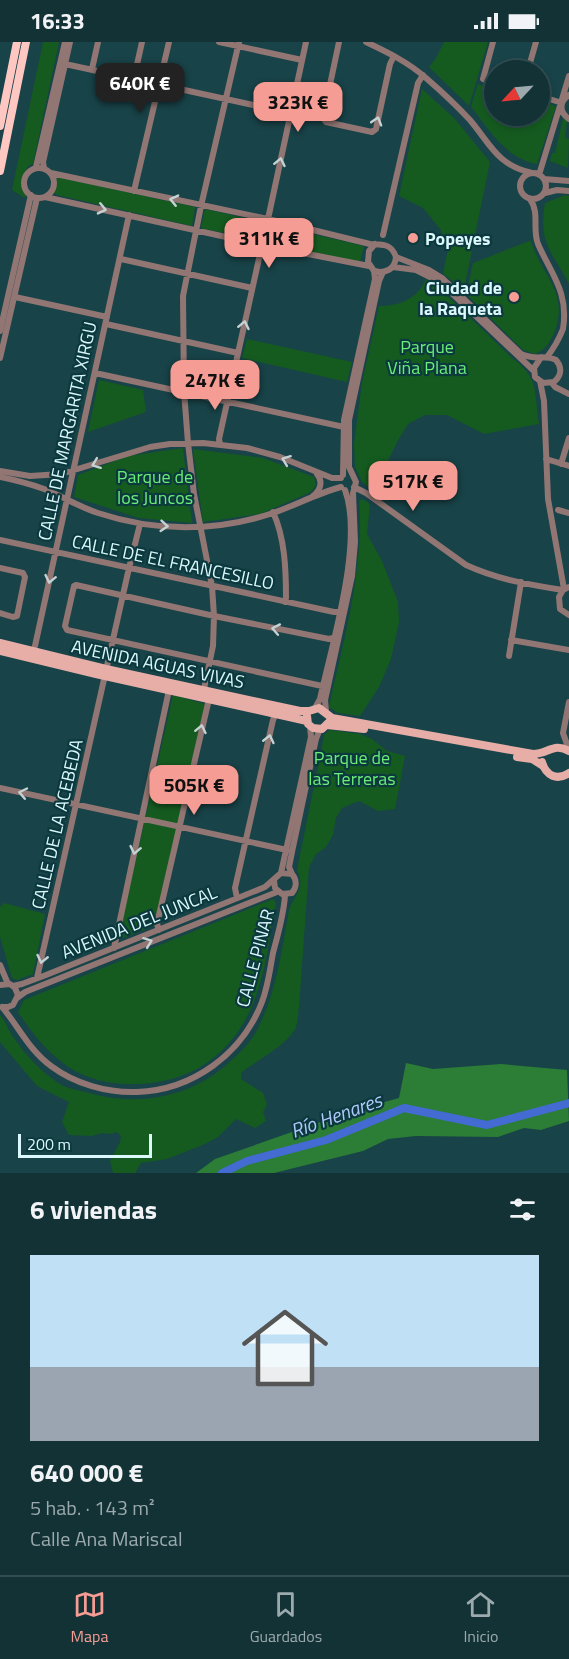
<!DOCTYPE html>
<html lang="es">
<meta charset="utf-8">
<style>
:root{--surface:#123236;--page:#1b3a3e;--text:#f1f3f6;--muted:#9caaad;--line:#314d51;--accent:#f59c94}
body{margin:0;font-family:"Titillium Web",sans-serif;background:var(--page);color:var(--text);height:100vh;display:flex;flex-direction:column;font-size:22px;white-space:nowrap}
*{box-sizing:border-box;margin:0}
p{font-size:20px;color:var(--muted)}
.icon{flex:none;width:33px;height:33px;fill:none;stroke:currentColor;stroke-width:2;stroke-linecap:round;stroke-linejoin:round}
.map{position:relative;height:1131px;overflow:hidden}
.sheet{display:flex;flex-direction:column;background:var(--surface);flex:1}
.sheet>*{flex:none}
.needle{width:39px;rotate:244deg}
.tools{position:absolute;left:484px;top:18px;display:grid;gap:12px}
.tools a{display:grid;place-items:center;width:66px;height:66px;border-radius:50%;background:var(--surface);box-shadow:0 3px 9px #0003,0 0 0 2px var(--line);font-size:30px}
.scale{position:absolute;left:18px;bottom:15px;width:134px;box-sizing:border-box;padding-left:6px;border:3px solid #dbf9fd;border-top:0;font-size:16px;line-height:21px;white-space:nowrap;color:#dbf9fd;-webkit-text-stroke:4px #0b393e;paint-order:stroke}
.price{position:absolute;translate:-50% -51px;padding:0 14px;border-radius:12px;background:var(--accent);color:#111;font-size:20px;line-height:39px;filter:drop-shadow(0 2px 3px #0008)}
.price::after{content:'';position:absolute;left:50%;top:36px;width:18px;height:14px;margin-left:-9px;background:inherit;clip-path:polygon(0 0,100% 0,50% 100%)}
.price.on{background:#222;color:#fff}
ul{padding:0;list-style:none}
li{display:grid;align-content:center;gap:12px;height:318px;padding:0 30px}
li span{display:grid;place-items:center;height:186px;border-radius:0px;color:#555}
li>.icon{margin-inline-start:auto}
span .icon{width:108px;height:108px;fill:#fffc;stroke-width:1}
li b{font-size:26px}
h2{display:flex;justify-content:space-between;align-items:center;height:72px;padding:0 30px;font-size:26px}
.status{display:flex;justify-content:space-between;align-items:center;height:42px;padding:0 30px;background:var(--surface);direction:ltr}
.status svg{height:16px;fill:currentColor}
.tab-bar{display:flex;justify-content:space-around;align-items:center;height:84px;border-top:2px solid var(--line);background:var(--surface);font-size:16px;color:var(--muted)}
.tab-bar a{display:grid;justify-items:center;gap:3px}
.tab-bar .on{color:var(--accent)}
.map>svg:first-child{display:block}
.green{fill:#155b20}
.forest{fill:#2c7d36}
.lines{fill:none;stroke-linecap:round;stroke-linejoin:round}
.river{stroke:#436bd2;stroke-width:8}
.minor{stroke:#927673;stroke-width:6}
.major{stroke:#e7ada7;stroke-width:8}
.highway{stroke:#ffc7c2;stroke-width:8}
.oneway{stroke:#c5d2d4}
.poi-dot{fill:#f59c94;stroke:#0b393e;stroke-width:2}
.labels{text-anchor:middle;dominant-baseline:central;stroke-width:4.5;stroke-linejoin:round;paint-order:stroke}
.poi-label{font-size:18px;font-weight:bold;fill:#dbf9fd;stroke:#0b393e;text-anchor:start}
.park-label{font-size:18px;fill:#6bed77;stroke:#0b393e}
.street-label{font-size:18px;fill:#dbf9fd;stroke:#0b393e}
.water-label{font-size:20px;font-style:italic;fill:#b0c8fc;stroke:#0b393e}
</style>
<div class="status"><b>16:33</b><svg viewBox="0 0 49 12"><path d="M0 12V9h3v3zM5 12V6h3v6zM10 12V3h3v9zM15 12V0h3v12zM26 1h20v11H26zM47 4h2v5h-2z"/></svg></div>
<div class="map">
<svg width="569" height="1131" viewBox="0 0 569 1131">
<rect width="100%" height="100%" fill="#184348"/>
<!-- green -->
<path class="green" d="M43 0H59L33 122 28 124 21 138 26 152 25 156 12 148Z
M444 0H488L469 64 429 25 436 16Z
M478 42 495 47V74H540V59L556 64 537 122C505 116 490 88 471 65Z
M422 47 454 76 490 120 464 247 443 232 448 207 440 187 423 166 399 154Z
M563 77 567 78 565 96 569 97 568 126 550 119 552 111H555Z
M57 135 195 165 192 184 57 153 53 150Z
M565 153 569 154V242C552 209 538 202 545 161Z
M205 167 364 204 360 220 201 186Z
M529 199H531C541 233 569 249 555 289 549 301 547 307 535 312L523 308 466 252 473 221Z
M426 237 437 244 512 316C540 336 534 352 539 382L484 392 447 373H425L408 382 397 400 386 423 368 445 362 440 355 425 354 402 362 341 379 264C400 264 417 257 426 237Z
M247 297 352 320 347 340 242 316Z
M99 338 143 348 146 370 88 390Z
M183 406 192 481 139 476 74 455 78 433 128 414Z
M193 407 263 416 314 435 316 443 311 450 260 472 203 480Z
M363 457 370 462 367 492 382 519 398 560 399 580 391 617 379 645 360 674 338 671 329 665C344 597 364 529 359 459Z
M173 653 205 662 155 883 118 898Z
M330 688 360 692 372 697 387 709 405 714 395 767 378 769 359 759 342 766 336 776 333 793 325 806 316 812 309 825 299 965C298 972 298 984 294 989 282 1006 257 1018 241 1031V1037L263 1051 267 1062 263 1070 266 1079 255 1086 236 1077 218 1095 205 1102 167 1117 141 1121 135 1131H113L110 1119 120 1100 121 1094 117 1090 110 1092 102 1091 92 1094 69 1093 62 1080 69 1060 37 1044 0 1000V973C6 979 8 989 14 996 25 1013 42 1030 58 1041 67 1047 79 1048 89 1051 142 1066 196 1054 235 1015 245 1006 255 994 260 982 277 946 282 907 289 868 295 851 306 847 297 828L322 704 324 693Z
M273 857 276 861C268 903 264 952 239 988 212 1028 171 1044 124 1042 107 1041 90 1037 75 1029 51 1015 33 993 18 970L24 958Z
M4 861 45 872 33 932 17 938 12 936 0 895V865Z"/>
<!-- forest -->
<path class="forest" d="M406 1021 433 1027 501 1022 567 1028 569 1079 541 1088 524 1086 498 1095 416 1094 388 1097 363 1109 274 1131H196L215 1117 352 1069 399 1056Z"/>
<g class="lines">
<!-- river -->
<path class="river" d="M222 1131 247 1119 326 1098 404 1066 487 1083 569 1061"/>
<!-- minor -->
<path class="minor" d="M219 0 302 18
M339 0 323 76 326 80 372 90 376 87 390 22 394 14
M366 0C387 10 408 20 426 36 441 49 456 63 470 78 491 103 497 123 532 131
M493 0 483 37 495 40
M65 22 290 71
M92 27 98 0
M528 28 536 0
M134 36 142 0
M569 53C559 60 559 70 569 77
M540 54 562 61
M36 125 65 0
M24 141a15 15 0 1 1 30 0a15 15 0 1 1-30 0Z
M44 126 43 120 70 0
M520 144a13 13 0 1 1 26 0a13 13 0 1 1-26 0Z
M51 131 268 177 370 202C383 203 391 201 396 215 395 227 386 232 374 229L368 220 369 209 375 202
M539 133 569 34
M544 137 569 139
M134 149 169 0
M545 151 557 148 569 149
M45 155 262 203 369 224
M530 157C540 171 532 187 538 202 551 232 569 250 563 287 559 297 554 306 547 315
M268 177 306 0
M383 193 418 41 423 33
M396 215 429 228 442 236 521 312C536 319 544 312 556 318 562 325 562 333 554 340L543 341 535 335 534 326 540 317
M121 217 252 246
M393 225 416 228 440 240 534 329
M15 255 107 275
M106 282 238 311
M0 289 31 153
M0 316 37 156
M95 331 344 385
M540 339 544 359 548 457 564 547
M552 341 555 345 569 352
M220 402 219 397 262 203
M546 417 569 424
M561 422 569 396
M0 429 30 434 61 432 150 405 170 402 203 401 247 406 280 415 332 436H341
M343 433 344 378 375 237 374 229
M0 435C15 438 30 442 44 447 62 454 79 465 98 471 155 490 216 490 273 471 296 463 318 451 341 445
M354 445 366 451 466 523C496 537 530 543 563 548
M313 454C321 448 323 439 317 432
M558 468 569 471
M273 470C285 496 286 528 286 556L285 560
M0 498 334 570H339
M0 526 23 531 25 535 17 574 13 575 0 571
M569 545 563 548 559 555 560 567 569 573
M511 598 569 608
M32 610 35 604 129 173
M509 614 521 540
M322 644 67 588 65 584 74 544 76 543 214 574 329 597 333 596
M204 647 213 604 214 574 212 544 194 452 188 401 184 349 183 254 201 164 239 0
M315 666 320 657C332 602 364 499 345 448
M326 669 325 658 352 534 355 500 353 451 356 440 349 425V378L379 239 383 230
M569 708 563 691 569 660
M0 746 287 808
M281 831 311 695 310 684
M292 832 289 825 292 810 316 697 320 687
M237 856 235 846 273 678 276 671
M159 888 157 882 209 657
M114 906 169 648
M0 923 8 942
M37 936 129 526 140 482
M0 943 10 942 15 946 18 953 13 963 8 965H2
M13 944 22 942 46 933 265 845 281 831 292 832C297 838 297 845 292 851L282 852 275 846 274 838
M17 956 25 950 277 850
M2 965C19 985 29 1008 51 1024 75 1042 107 1051 137 1050 193 1048 242 1012 262 960 268 944 270 927 273 911 278 892 284 872 285 853"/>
<!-- major -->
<path class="major" d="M0 601 106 627 300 669H309L319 666 332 676 533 712C548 712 554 700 569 709
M0 609 96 632 307 679
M307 674 308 682 313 686 322 687 328 681
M327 683 364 687
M517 715 532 717 543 724
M542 720C546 734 557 739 569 731"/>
<!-- highway -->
<path class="highway" d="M0 84 17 0
M0 129 26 0"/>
</g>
<!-- one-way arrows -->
<defs><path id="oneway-chevron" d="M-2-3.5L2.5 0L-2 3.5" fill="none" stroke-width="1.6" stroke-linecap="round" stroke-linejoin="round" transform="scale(1.5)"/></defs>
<g class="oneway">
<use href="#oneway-chevron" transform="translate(377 79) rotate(-73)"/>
<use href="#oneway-chevron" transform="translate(280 120) rotate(-78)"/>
<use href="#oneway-chevron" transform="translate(174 158) rotate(-167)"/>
<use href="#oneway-chevron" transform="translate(102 167) rotate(13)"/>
<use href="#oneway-chevron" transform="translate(244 283) rotate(-78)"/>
<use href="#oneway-chevron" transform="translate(286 418) rotate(-159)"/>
<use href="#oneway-chevron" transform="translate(96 422) rotate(159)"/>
<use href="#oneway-chevron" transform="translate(164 484) rotate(5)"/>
<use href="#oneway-chevron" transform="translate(50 537) rotate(102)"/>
<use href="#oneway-chevron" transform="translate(276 587) rotate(-169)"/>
<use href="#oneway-chevron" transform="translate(201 687) rotate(-78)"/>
<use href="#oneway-chevron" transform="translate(269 697) rotate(-77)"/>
<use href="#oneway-chevron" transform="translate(23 751) rotate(-168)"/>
<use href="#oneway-chevron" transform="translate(135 808) rotate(102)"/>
<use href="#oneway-chevron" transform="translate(148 900) rotate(-21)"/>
<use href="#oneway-chevron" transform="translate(42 917) rotate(103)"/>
</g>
<!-- markers -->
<g class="poi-dot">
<circle cx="413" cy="196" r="6"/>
<circle cx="514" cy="255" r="6"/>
</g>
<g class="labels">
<!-- poi labels -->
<g class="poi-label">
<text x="425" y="196">Popeyes</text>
<text x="502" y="245" text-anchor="end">Ciudad de<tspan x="502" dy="21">la Raqueta</tspan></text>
</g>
<!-- park labels -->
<g class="park-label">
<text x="427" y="304">Parque<tspan x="427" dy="21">Viña Plana</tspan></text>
<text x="155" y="434">Parque de<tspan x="155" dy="21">los Juncos</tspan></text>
<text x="352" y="715">Parque de<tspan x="352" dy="21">las Terreras</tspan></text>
</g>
<!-- street labels -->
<g class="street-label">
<text transform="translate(67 389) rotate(-78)">CALLE DE MARGARITA XIRGU</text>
<text transform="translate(173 520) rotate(12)">CALLE DE EL FRANCESILLO</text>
<text transform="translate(158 622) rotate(12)">AVENIDA AGUAS VIVAS</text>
<text transform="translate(57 782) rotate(-77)">CALLE DE LA ACEBEDA</text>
<text transform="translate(139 880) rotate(-22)">AVENIDA DEL JUNCAL</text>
<text transform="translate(255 916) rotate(-75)">CALLE PINAR</text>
</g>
<!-- water labels -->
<g class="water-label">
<text transform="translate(336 1073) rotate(-20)">Río Henares</text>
</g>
</g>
</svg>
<div class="tools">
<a><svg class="needle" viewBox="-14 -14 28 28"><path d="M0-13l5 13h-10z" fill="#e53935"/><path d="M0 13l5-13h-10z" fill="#9caaad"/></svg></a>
</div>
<div class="scale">200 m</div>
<b class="price on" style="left:140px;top:72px">640K €</b>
<b class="price" style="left:298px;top:91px">323K €</b>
<b class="price" style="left:269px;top:227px">311K €</b>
<b class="price" style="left:215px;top:369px">247K €</b>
<b class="price" style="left:413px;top:470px">517K €</b>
<b class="price" style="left:194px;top:774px">505K €</b>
</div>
<section class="sheet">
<h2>6 viviendas<svg class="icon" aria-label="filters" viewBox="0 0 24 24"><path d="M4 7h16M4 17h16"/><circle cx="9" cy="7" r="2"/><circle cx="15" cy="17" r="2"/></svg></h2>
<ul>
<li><span style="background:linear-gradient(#bfe0f5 60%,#9aa5b1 0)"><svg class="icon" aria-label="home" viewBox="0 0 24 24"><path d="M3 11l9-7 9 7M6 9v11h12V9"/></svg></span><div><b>640 000 €</b><p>5 hab. · 143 m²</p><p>Calle Ana Mariscal</p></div></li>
</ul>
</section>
<nav class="tab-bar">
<a class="on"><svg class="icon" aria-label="map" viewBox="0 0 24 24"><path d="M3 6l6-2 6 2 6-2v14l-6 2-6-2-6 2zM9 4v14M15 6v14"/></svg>Mapa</a>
<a><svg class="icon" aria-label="saved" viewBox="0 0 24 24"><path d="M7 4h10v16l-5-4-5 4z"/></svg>Guardados</a>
<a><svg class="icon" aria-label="home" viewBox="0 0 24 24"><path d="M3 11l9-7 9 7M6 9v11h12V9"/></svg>Inicio</a>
</nav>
